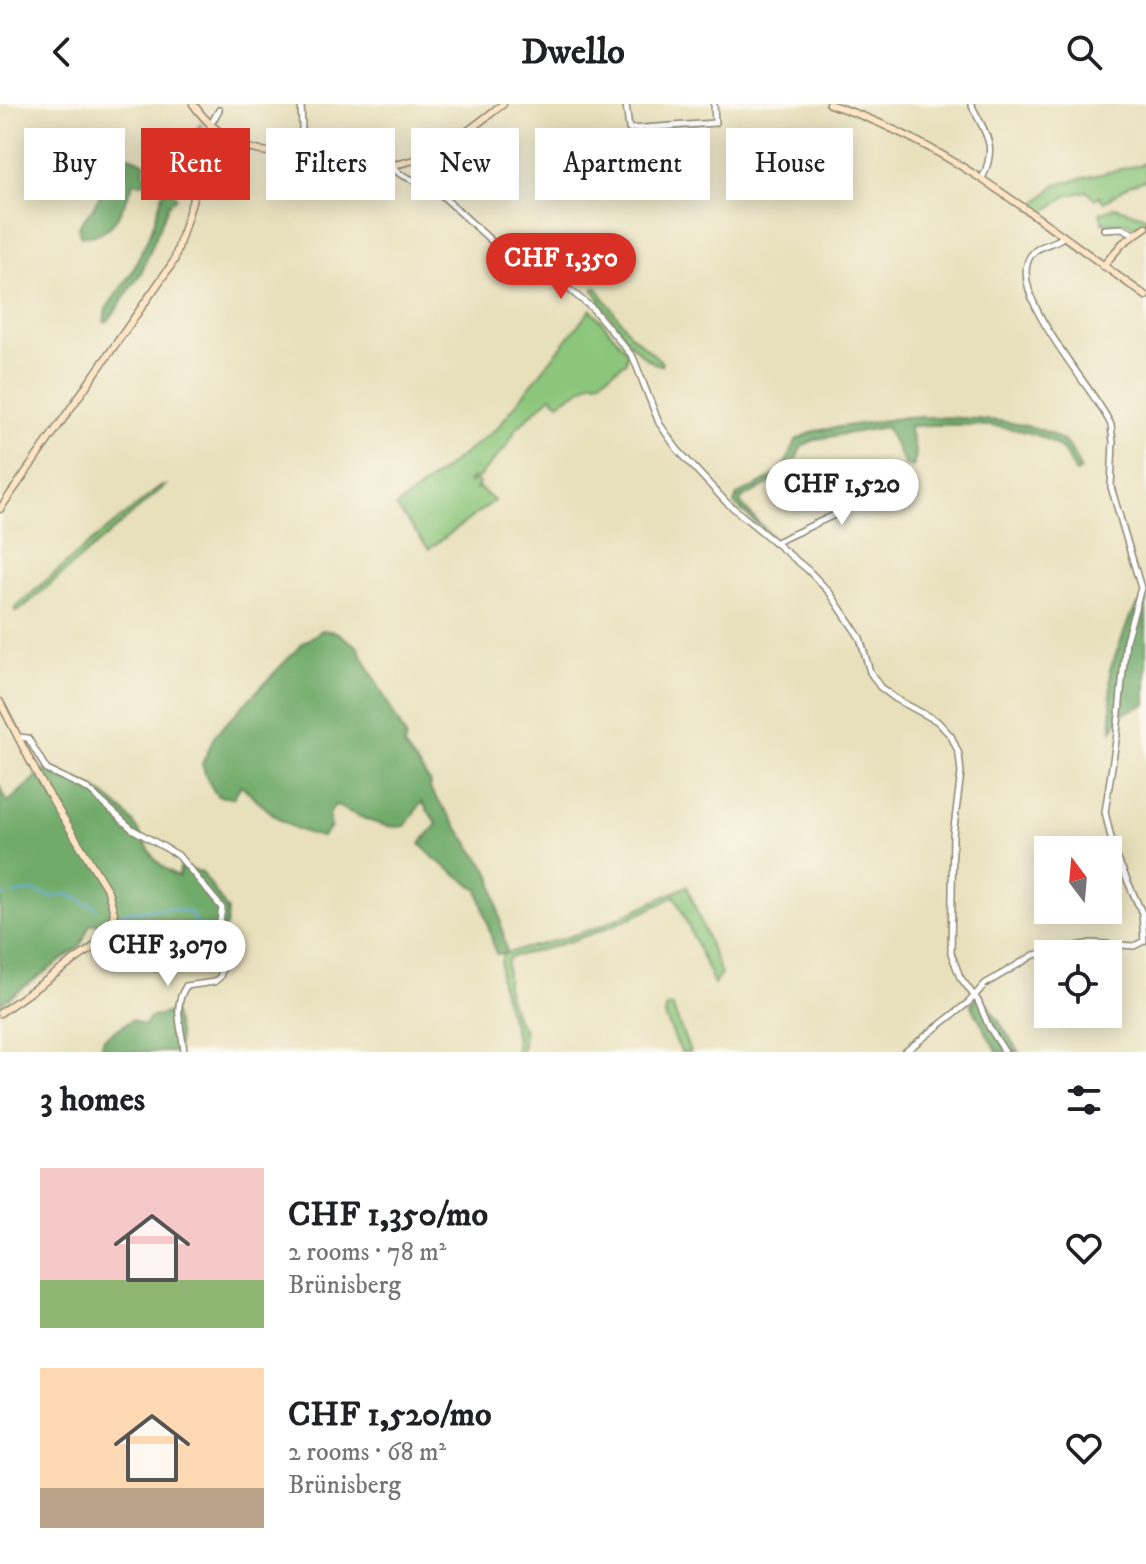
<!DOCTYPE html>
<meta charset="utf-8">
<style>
:root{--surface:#fff;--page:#f6f6f6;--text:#202124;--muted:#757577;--accent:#d93025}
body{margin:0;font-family:"IM FELL DW Pica",serif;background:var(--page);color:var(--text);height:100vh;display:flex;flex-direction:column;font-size:30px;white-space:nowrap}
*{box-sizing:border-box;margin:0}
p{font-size:26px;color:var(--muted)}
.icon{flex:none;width:44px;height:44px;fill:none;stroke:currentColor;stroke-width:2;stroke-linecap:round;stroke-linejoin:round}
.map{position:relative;height:948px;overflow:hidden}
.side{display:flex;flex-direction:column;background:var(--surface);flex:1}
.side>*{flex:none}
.top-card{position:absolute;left:24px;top:24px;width:1098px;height:72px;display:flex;gap:16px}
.needle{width:52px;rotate:344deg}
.controls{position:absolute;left:1034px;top:732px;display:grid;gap:16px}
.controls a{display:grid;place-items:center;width:88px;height:88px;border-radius:0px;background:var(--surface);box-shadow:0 4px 20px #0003;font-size:40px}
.price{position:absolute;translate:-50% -68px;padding:0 18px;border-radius:28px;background:#fff;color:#222;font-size:26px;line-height:52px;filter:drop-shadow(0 2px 4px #0008)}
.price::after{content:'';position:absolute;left:50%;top:48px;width:24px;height:18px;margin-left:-12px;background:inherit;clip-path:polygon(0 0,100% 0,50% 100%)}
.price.active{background:var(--accent);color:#fff}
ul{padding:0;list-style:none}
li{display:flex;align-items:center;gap:24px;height:200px;padding:0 40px}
li span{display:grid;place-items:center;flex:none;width:224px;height:160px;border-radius:0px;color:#555}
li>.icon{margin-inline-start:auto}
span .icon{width:96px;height:96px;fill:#fffc;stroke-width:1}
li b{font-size:34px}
h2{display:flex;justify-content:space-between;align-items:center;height:96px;padding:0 40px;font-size:34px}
.tag{padding:0 28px;border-radius:0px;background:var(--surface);box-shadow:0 4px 20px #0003;font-size:28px;line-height:72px}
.tag.active{background:var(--accent);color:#fff}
header{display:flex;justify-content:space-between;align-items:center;height:104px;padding:0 40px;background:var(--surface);font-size:36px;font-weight:800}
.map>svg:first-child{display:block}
.green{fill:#8cc67b;stroke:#5c7853;stroke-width:2}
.forest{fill:#71ab6b;stroke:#4e6b4b;stroke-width:2}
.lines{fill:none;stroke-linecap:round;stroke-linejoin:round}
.stream{stroke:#64acdb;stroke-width:2}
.minor-casing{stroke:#8a8673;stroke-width:8}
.secondary-casing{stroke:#8a8673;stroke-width:9}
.minor{stroke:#fff;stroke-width:5}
.secondary{stroke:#fee5c5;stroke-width:6}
</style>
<header><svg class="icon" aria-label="back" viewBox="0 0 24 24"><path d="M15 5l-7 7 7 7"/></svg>Dwello<svg class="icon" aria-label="search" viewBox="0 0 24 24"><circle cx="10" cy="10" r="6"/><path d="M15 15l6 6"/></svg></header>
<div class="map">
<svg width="1146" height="948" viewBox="0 0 1146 948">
<rect width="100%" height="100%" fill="#fbf7ec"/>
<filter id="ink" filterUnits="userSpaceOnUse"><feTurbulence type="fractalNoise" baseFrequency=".0125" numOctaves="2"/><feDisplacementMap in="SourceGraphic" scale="16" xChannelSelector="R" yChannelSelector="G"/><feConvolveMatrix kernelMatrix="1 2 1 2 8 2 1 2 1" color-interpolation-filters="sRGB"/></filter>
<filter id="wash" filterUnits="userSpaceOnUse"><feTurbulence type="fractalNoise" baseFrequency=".006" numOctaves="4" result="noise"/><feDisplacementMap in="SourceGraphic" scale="32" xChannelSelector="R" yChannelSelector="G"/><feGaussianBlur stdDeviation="1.8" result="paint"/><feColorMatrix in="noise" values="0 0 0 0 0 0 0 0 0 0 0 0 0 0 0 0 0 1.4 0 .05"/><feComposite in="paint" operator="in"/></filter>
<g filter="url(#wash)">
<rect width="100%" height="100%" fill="#e8e0bb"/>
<!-- green -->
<path class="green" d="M1146 59V76L1130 81 1104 98 1099 92 1095 95 1087 87 1067 92 1041 110 1031 104 1055 81Z
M1115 103 1146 113V119L1137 122 1128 121 1127 118 1103 119 1100 109Z
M594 184H597L630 230 661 257 662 261C636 258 608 208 594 187Z
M591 205 627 247 626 258 598 278 593 277 559 299 551 292 516 325 507 342 478 374H472L468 378 469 380 473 376 477 377 479 380 476 385 479 384 494 397 429 445 396 403 497 324Z
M165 382 21 505 15 507 16 503 78 449 160 383Z
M687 782 721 870 714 880 675 792C623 820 569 841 510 853L507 859V886L515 912 524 927 522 948H516C519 914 492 888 503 850L562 835 601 822Z
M672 902 690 948H681L665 912 666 903Z"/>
<!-- forest -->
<path class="forest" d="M200 20 202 22 201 44 196 51C177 56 177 71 173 89L177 93 169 100 141 169 108 217 104 218 106 205 132 168 152 125 172 60 197 31 196 26Z
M123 49 145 59 143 69 147 73 143 79H134C121 105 115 135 81 132L78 123 93 104Z
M906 313C944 313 1046 312 1070 344 1074 350 1077 359 1081 366L1076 369C1072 362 1068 352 1063 347 1034 316 949 320 909 322L916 351 913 363 905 361 886 323 816 335 802 342 794 359 781 373 741 395V400L772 433 734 400 737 391C771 374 783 374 796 336L815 327Z
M1146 490V600L1123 609 1112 626 1110 566 1130 513Z
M322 526 336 528 357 542 406 633 404 642 430 678V685L491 771 507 849 496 850 478 786 435 755 420 740 437 720 422 698 405 722C383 726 356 711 335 701L329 710 331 723 322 733C285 726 268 706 241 681L233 694 217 692 207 675 202 660 215 631 302 540Z
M48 663C79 676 111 689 132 717 152 743 145 755 179 773L180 764 202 768 228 807 226 823 198 833 183 830 170 857 157 866 139 861 132 846 115 838 100 820H90L80 843 0 900V681L7 699Z
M981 890 1019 948H997L971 901Z
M173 907 179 933 177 948H99L104 934 132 916 145 922 149 914Z"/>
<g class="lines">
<!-- stream -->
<path class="stream" d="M14 790 31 787 53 793 66 790 97 804
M0 792H5
M122 808 170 804 190 808 210 840"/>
</g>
</g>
<g filter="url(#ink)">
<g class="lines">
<defs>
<path id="minor" d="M626 0 629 25 715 19 714 0
M971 0C986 31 998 40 982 75
M211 20 219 6
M299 40 302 24 301 0
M391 62 400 70 437 87 497 142 566 183 592 204 633 253 659 319 677 345 726 398 808 466 830 489 860 534 870 568 880 583 896 595 937 617 951 632 959 650 961 669 953 731 951 849 960 873 978 897 989 923 1005 948
M1104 125 1122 124 1134 130
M774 439 912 375 914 390
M18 633 28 634 47 666 88 685 132 725 178 751 222 804 218 831 222 865 220 873 214 878 186 882C172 904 182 923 184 948
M905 948 969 898 985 880 1034 851 1091 839 1134 842 1144 837 1142 809 1114 747 1105 708 1117 630 1126 536 1141 484 1111 383 1113 338 1111 321C1095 284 1004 190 1031 151 1039 140 1053 141 1063 133"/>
<path id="secondary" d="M193 0C216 32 250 54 291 47
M829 0C949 38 1045 121 1146 192
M302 49 301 41H292L291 47 295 51 302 49C317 57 333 59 350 61 420 69 451 40 503 0
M1103 162 1123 139 1146 123
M0 405 174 157 200 72 211 20
M0 598 39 674 108 787 114 809 107 830 92 844 0 909"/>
</defs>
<!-- minor casing -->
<use href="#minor" class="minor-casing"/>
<!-- secondary casing -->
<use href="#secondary" class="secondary-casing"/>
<!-- minor -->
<use href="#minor" class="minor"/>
<!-- secondary -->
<use href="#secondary" class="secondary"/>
</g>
</g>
</svg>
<div class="controls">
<a><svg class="needle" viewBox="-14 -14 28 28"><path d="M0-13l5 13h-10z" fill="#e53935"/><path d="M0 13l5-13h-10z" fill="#757577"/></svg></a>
<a><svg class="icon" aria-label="locate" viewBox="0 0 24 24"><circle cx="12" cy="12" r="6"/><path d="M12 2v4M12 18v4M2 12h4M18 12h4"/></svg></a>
</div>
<b class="price active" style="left:561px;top:197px">CHF 1,350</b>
<b class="price" style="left:842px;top:423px">CHF 1,520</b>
<b class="price" style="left:168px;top:884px">CHF 3,070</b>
<div class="top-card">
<a class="tag">Buy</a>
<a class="tag active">Rent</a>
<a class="tag">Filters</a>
<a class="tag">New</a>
<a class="tag">Apartment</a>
<a class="tag">House</a>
</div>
</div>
<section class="side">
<h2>3 homes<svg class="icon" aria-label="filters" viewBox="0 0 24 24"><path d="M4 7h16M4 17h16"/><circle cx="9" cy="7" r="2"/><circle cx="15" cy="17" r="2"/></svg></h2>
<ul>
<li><span style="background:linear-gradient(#f6c9c9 70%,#8fb573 0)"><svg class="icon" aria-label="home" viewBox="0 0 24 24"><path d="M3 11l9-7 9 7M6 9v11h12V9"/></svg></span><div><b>CHF 1,350/mo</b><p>2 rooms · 78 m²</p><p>Brünisberg</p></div><svg class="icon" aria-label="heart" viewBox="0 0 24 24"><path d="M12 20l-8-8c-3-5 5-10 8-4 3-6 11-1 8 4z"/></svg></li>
<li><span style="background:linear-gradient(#ffd9b3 75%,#b9a48a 0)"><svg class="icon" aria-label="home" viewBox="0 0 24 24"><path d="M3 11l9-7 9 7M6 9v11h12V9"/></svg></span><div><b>CHF 1,520/mo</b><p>2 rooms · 68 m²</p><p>Brünisberg</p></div><svg class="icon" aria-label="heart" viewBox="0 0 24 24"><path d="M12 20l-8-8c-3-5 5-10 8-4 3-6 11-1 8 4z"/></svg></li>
</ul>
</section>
